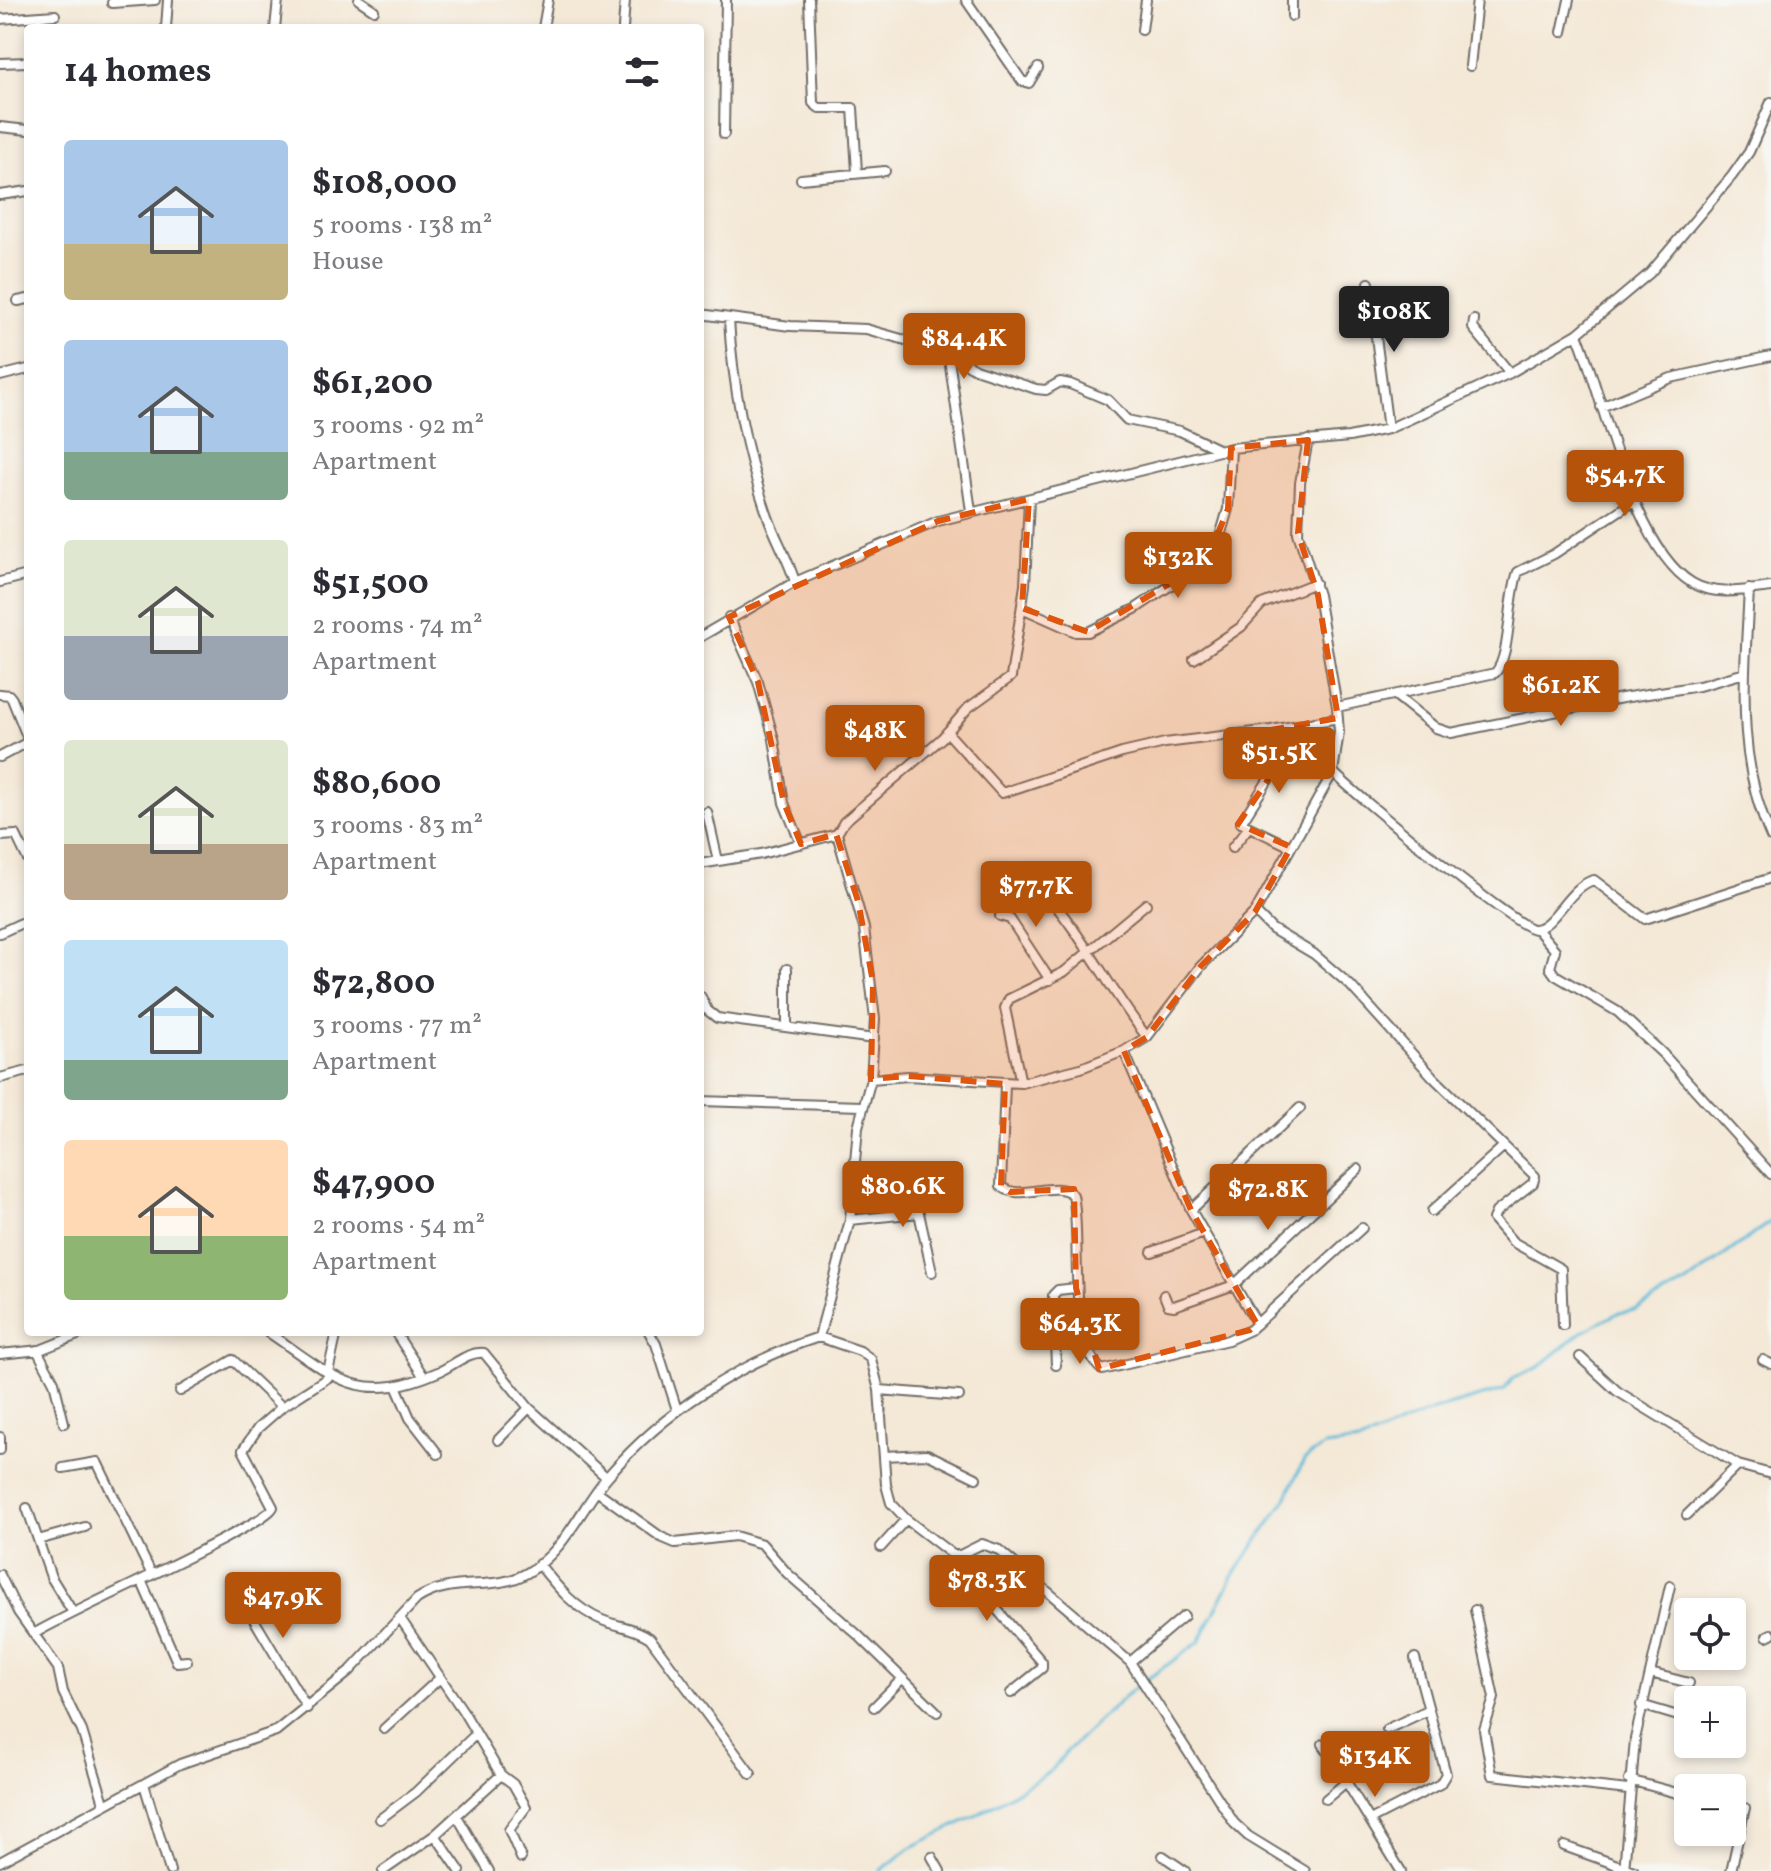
<!DOCTYPE html>
<meta charset="utf-8">
<style>
:root{--surface:#fff;--page:#f2f2f3;--text:#2b2b33;--muted:#7c7c81;--accent:#b45309}
body{margin:0;font-family:Vollkorn,serif;background:var(--page);color:var(--text);height:100vh;display:flex;flex-direction:column;font-size:30px;white-space:nowrap}
*{box-sizing:border-box;margin:0}
p{font-size:26px;color:var(--muted)}
.icon{flex:none;width:44px;height:44px;fill:none;stroke:currentColor;stroke-width:2;stroke-linecap:round;stroke-linejoin:round}
.map{position:relative;flex:1;overflow:hidden}
.details{position:absolute;left:24px;top:24px;width:680px;height:1312px;display:flex;flex-direction:column;background:var(--surface);border-radius:8px;box-shadow:0 4px 12px #0003}
.details>*{flex:none}
.controls{position:absolute;left:1674px;top:1598px;display:grid;gap:16px}
.controls a{display:grid;place-items:center;width:72px;height:72px;border-radius:8px;background:var(--surface);box-shadow:0 4px 12px #0003;font-size:40px}
.price{position:absolute;translate:-50% -68px;padding:0 18px;border-radius:8px;background:var(--accent);color:#fff;font-size:26px;line-height:52px;filter:drop-shadow(0 2px 4px #0008)}
.price::after{content:'';position:absolute;left:50%;top:48px;width:24px;height:18px;margin-left:-12px;background:inherit;clip-path:polygon(0 0,100% 0,50% 100%)}
.price.active{background:#222;color:#fff}
ul{padding:0;list-style:none}
li{display:flex;align-items:center;gap:24px;height:200px;padding:0 40px}
li span{display:grid;place-items:center;flex:none;width:224px;height:160px;border-radius:8px;color:#555}
li>.icon{margin-inline-start:auto}
span .icon{width:96px;height:96px;fill:#fffc;stroke-width:1}
li b{font-size:34px}
h2{display:flex;justify-content:space-between;align-items:center;height:96px;padding:0 40px;font-size:34px}
.map>svg:first-child{display:block}
.lines{fill:none;stroke-linecap:round;stroke-linejoin:round}
.stream{stroke:#5bbad9;stroke-width:3}
.minor-casing{stroke:#716d67;stroke-width:12}
.minor{stroke:#fff;stroke-width:8}
.marked{fill:#df570e;fill-opacity:0.2;stroke:#df570e;stroke-width:6;stroke-dasharray:16 10;stroke-linejoin:round}
</style>
<div class="map">
<svg width="1771" height="1871" viewBox="0 0 1771 1871">
<rect width="100%" height="100%" fill="#f6f6f2"/>
<filter id="ink" filterUnits="userSpaceOnUse"><feTurbulence type="fractalNoise" baseFrequency=".0125" numOctaves="2"/><feDisplacementMap in="SourceGraphic" scale="16" xChannelSelector="R" yChannelSelector="G"/><feConvolveMatrix kernelMatrix="1 2 1 2 8 2 1 2 1" color-interpolation-filters="sRGB"/></filter>
<filter id="wash" filterUnits="userSpaceOnUse"><feTurbulence type="fractalNoise" baseFrequency=".006" numOctaves="4" result="noise"/><feDisplacementMap in="SourceGraphic" scale="32" xChannelSelector="R" yChannelSelector="G"/><feGaussianBlur stdDeviation="1.8" result="paint"/><feColorMatrix in="noise" values="0 0 0 0 0 0 0 0 0 0 0 0 0 0 0 0 0 1.4 0 .05"/><feComposite in="paint" operator="in"/></filter>
<g filter="url(#wash)">
<rect width="100%" height="100%" fill="#f4e8d6"/>
<g class="lines">
<!-- stream -->
<path class="stream" d="M880 1871 910 1848 977 1815 1052 1770 1065 1753 1132 1690 1199 1642 1232 1578 1285 1500 1304 1460 1324 1446 1360 1442 1431 1411 1504 1390 1513 1378 1539 1367 1580 1333 1618 1313 1636 1310 1688 1282 1771 1221"/>
</g>
</g>
<g filter="url(#ink)">
<g class="lines">
<defs>
<path id="minor" d="M359 0 374 10
M809 0 813 103 819 108H853L857 172
M966 0 1022 81 1029 83 1038 68
M1292 0V16
M112 3 155 0
M0 19 55 15
M166 28 168 0
M275 28 278 0
M543 28 548 0
M623 28 625 0
M1142 30 1146 0
M1562 32 1569 0
M0 63 28 62
M1470 66 1477 0
M0 127 28 130
M724 134 726 0
M801 179 885 171
M0 195 28 191
M1369 283 1388 429
M18 301 28 299
M700 314 790 326 866 329 948 352 975 369 1036 389 1046 390 1060 382 1070 384 1108 400 1127 420 1180 431 1222 451
M729 319C732 382 746 454 767 514 775 538 788 558 795 582
M1474 320 1473 328 1510 373
M1577 334C1604 397 1632 547 1692 583 1715 597 1746 590 1771 587
M948 352 971 511
M0 376 28 369
M1601 407 1671 378 1771 356
M0 582 28 575
M1749 589C1745 675 1735 757 1771 837
M1022 608 1076 632H1088L1135 609 1206 562 1219 540 1228 509 1231 448
M729 617 758 682 774 739 784 803 801 844
M700 637 795 582 938 521 1231 448 1349 437 1388 429 1510 373 1577 334 1650 273 1732 176 1749 152 1771 102
M1194 659 1241 627 1262 604 1315 583
M0 694 9 695 12 699 28 739
M1395 695 1436 728 1451 733 1622 698 1699 686 1745 673
M1337 707 1495 673C1511 657 1508 598 1518 572L1554 554 1634 501
M1271 730 1270 777 1241 823 1291 847
M947 732 1002 793 1122 753 1165 743 1271 730 1338 718
M0 757 28 742
M1333 772C1352 792 1519 930 1534 929 1554 928 1569 886 1594 880L1645 919 1771 878
M707 812 718 861
M0 836 16 835 28 860
M1232 848 1249 827
M700 864 761 854 837 834
M1042 889C1083 935 1109 989 1147 1037
M1255 912 1272 929 1314 954 1350 985 1434 1078 1535 1176 1533 1183 1496 1212 1493 1219 1513 1242 1561 1269 1563 1325
M1000 916 1010 919 1050 980
M1537 929 1555 950 1550 968 1555 975 1618 1012 1662 1053 1771 1174
M0 933 28 920
M787 969V1026
M701 997 707 1010 717 1018 874 1039
M1124 1051 1191 1210 1257 1324
M0 1078 28 1071
M871 1079 908 1076 1021 1083 1081 1068 1124 1051 1147 1037 1201 966 1255 912 1333 772 1339 732 1337 707 1318 595 1298 533 1300 483 1308 440
M1021 1083 1005 1008 1009 999 1064 972 1146 904
M1005 1084 1001 1186C1019 1203 1055 1178 1073 1195 1082 1237 1066 1340 1102 1370L1228 1340 1250 1330 1362 1228
M700 1101 862 1106
M1191 1210 1300 1108
M1432 1211 1504 1146
M850 1220 919 1213 932 1272
M1152 1252 1204 1233
M1164 1295 1168 1305 1174 1306 1234 1285 1358 1169
M268 1332C333 1376 357 1407 438 1372 453 1366 468 1351 484 1353L529 1408 606 1477
M395 1332 424 1377
M649 1332 656 1344 677 1410
M819 1337 860 1351 871 1359 879 1390 886 1485 891 1503 906 1519 953 1555H960L982 1544 999 1550 1130 1662 1234 1823 1248 1836 1305 1871
M37 1350 54 1382 64 1423
M0 1354 40 1350 85 1332
M1580 1357 1617 1391 1738 1465
M1763 1360 1771 1364
M1056 1365 1053 1295 1058 1290 1076 1288
M328 1372 337 1332
M397 1388 410 1418 438 1454
M879 1390 959 1396
M180 1391 233 1360 282 1407 332 1375
M0 1437V1450
M498 1440 529 1408
M884 1456 927 1454 976 1478
M63 1468 97 1462 152 1575
M598 1492 661 1537 675 1543 735 1536 762 1544 787 1573 858 1635 937 1712
M27 1508 51 1577 72 1611
M1687 1515 1738 1465 1771 1474
M38 1540 85 1527
M881 1547 906 1519
M960 1555 963 1570 1042 1662V1668L1011 1693
M539 1564C557 1587 575 1609 602 1620 619 1627 634 1627 650 1638L751 1774
M0 1575 18 1612 58 1668 63 1692 82 1731 104 1803
M141 1580 177 1662 187 1661
M234 1586 307 1708
M949 1589 963 1570
M1475 1610 1494 1698 1484 1730 1492 1775 1628 1790
M34 1634C66 1613 269 1524 273 1507L243 1450 258 1428 282 1407
M1767 1636 1771 1634
M1130 1662 1184 1616
M1650 1673 1689 1683
M1641 1705 1688 1719
M874 1707 902 1679
M384 1729 440 1678
M1387 1729 1426 1711
M1323 1744 1401 1871
M501 1775 513 1784 526 1807 509 1830 521 1858
M1629 1780 1688 1796
M144 1784 170 1871
M1326 1799 1345 1783
M457 1816 489 1871
M380 1819 416 1792 476 1734
M1370 1820 1440 1784 1446 1774 1415 1658
M435 1835 460 1871
M1564 1846 1634 1871
M1163 1856 1185 1871
M932 1857 940 1871
M0 1862 180 1764 276 1731 349 1672 417 1599C453 1575 493 1593 527 1573 566 1551 581 1507 608 1476 662 1413 740 1362 819 1337L850 1220 858 1127 871 1079 875 1019 864 928 837 834 844 822 942 738 968 708 1011 677 1025 585 1029 499
M383 1871 435 1835 501 1775 463 1711 400 1618
M1624 1871 1635 1739 1670 1586
M1731 1871 1745 1808"/>
</defs>
<!-- minor casing -->
<use href="#minor" class="minor-casing"/>
<!-- minor -->
<use href="#minor" class="minor"/>
</g>
</g>
<!-- marked area -->
<path class="marked" d="M1308 440 1298 533 1318 595 1338 718 1271 730 1270 777 1238 824 1291 847 1255 912 1201 966 1147 1037 1124 1051 1191 1210 1257 1324 1250 1330 1099 1369 1076 1288 1074 1189 1010 1192 1001 1186 1005 1084 908 1076 871 1079 873 982 858 901 836 834 801 844 784 803 758 682 729 617 938 521 1029 499 1022 608 1088 632 1206 562 1228 509 1231 448Z"/>
</svg>
<div class="controls">
<a><svg class="icon" aria-label="locate" viewBox="0 0 24 24"><circle cx="12" cy="12" r="6"/><path d="M12 2v4M12 18v4M2 12h4M18 12h4"/></svg></a>
<a>+</a>
<a>−</a>
</div>
<b class="price active" style="left:1394px;top:354px">$108K</b>
<b class="price" style="left:964px;top:381px">$84.4K</b>
<b class="price" style="left:1625px;top:518px">$54.7K</b>
<b class="price" style="left:1178px;top:600px">$132K</b>
<b class="price" style="left:1561px;top:728px">$61.2K</b>
<b class="price" style="left:875px;top:773px">$48K</b>
<b class="price" style="left:1279px;top:795px">$51.5K</b>
<b class="price" style="left:1036px;top:929px">$77.7K</b>
<b class="price" style="left:903px;top:1229px">$80.6K</b>
<b class="price" style="left:1268px;top:1232px">$72.8K</b>
<b class="price" style="left:1080px;top:1366px">$64.3K</b>
<b class="price" style="left:987px;top:1623px">$78.3K</b>
<b class="price" style="left:283px;top:1640px">$47.9K</b>
<b class="price" style="left:1375px;top:1799px">$134K</b>
<section class="details">
<h2>14 homes<svg class="icon" aria-label="filters" viewBox="0 0 24 24"><path d="M4 7h16M4 17h16"/><circle cx="9" cy="7" r="2"/><circle cx="15" cy="17" r="2"/></svg></h2>
<ul>
<li><span style="background:linear-gradient(#a9c7e8 65%,#c2b280 0)"><svg class="icon" aria-label="home" viewBox="0 0 24 24"><path d="M3 11l9-7 9 7M6 9v11h12V9"/></svg></span><div><b>$108,000</b><p>5 rooms · 138 m²</p><p>House</p></div></li>
<li><span style="background:linear-gradient(#a9c7e8 70%,#7fa58c 0)"><svg class="icon" aria-label="home" viewBox="0 0 24 24"><path d="M3 11l9-7 9 7M6 9v11h12V9"/></svg></span><div><b>$61,200</b><p>3 rooms · 92 m²</p><p>Apartment</p></div></li>
<li><span style="background:linear-gradient(#dfe7d0 60%,#9aa5b1 0)"><svg class="icon" aria-label="home" viewBox="0 0 24 24"><path d="M3 11l9-7 9 7M6 9v11h12V9"/></svg></span><div><b>$51,500</b><p>2 rooms · 74 m²</p><p>Apartment</p></div></li>
<li><span style="background:linear-gradient(#dfe7d0 65%,#b9a48a 0)"><svg class="icon" aria-label="home" viewBox="0 0 24 24"><path d="M3 11l9-7 9 7M6 9v11h12V9"/></svg></span><div><b>$80,600</b><p>3 rooms · 83 m²</p><p>Apartment</p></div></li>
<li><span style="background:linear-gradient(#bfe0f5 75%,#7fa58c 0)"><svg class="icon" aria-label="home" viewBox="0 0 24 24"><path d="M3 11l9-7 9 7M6 9v11h12V9"/></svg></span><div><b>$72,800</b><p>3 rooms · 77 m²</p><p>Apartment</p></div></li>
<li><span style="background:linear-gradient(#ffd9b3 60%,#8fb573 0)"><svg class="icon" aria-label="home" viewBox="0 0 24 24"><path d="M3 11l9-7 9 7M6 9v11h12V9"/></svg></span><div><b>$47,900</b><p>2 rooms · 54 m²</p><p>Apartment</p></div></li>
</ul>
</section>
</div>
